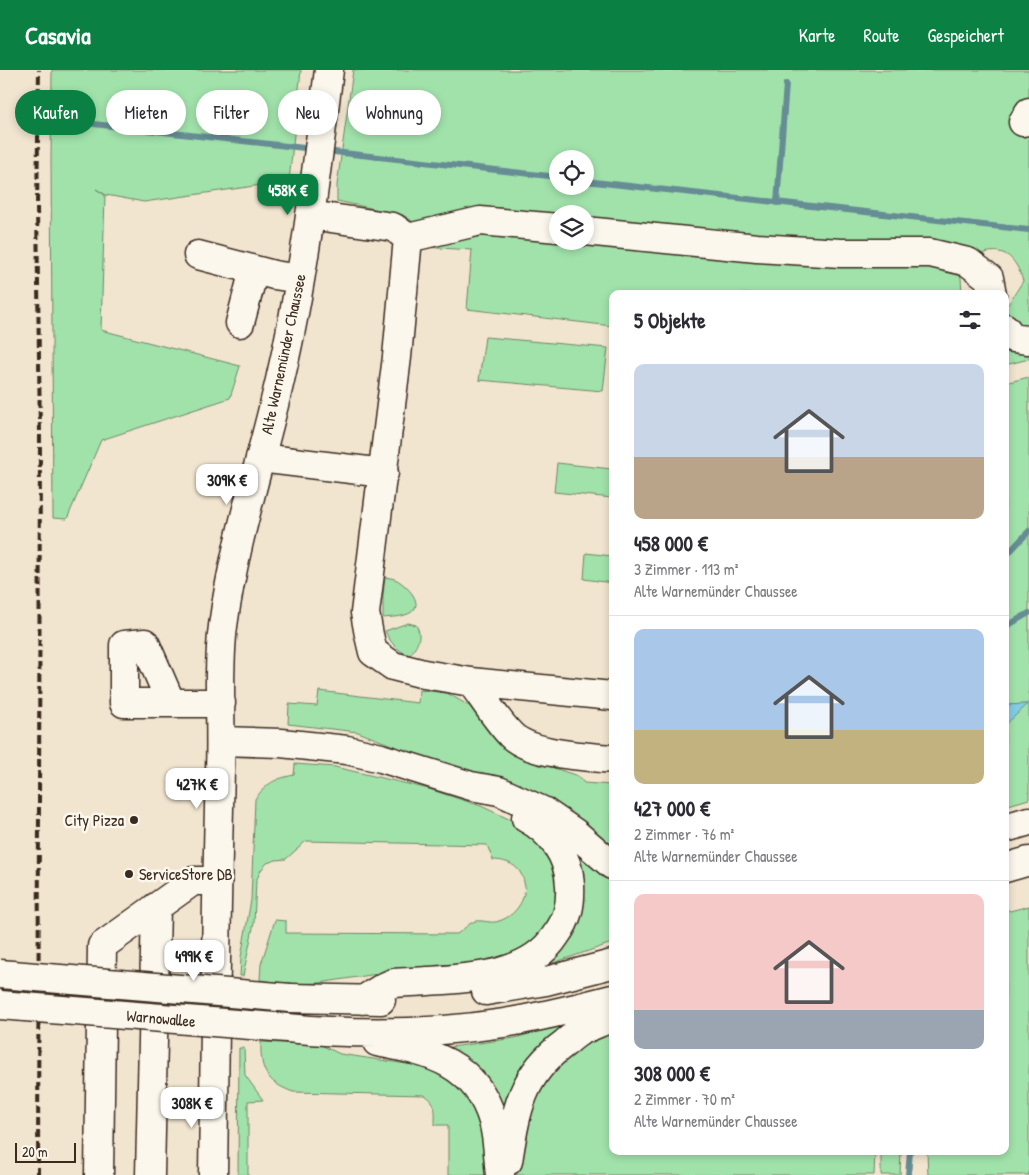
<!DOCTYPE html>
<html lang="de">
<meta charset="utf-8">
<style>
:root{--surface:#fff;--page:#f2f2f3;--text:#2b2b33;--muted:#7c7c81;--line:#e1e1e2;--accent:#0b8043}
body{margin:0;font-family:"Patrick Hand",sans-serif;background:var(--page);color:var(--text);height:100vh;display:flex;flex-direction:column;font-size:19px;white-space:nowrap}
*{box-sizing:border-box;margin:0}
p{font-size:16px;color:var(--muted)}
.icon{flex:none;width:28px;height:28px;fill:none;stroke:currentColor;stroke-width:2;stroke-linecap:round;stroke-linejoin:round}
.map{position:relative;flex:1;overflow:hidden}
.drawer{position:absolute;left:609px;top:220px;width:400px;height:865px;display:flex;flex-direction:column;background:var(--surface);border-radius:10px;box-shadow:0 2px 8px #0003}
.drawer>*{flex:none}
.hud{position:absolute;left:15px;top:20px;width:475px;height:45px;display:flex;gap:10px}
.tools{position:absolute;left:549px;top:80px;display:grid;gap:10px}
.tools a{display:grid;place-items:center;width:45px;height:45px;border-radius:50%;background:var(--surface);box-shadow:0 2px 8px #0003;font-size:25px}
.scale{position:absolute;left:15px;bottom:12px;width:61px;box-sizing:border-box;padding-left:5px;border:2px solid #3b2a1e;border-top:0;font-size:14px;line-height:18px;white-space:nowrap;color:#3b2a1e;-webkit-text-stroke:4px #fbf7ec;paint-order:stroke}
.price{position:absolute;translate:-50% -42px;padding:0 11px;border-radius:10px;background:#fff;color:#222;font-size:16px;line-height:32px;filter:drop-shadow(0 1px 2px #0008)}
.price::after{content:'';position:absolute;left:50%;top:30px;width:15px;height:11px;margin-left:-8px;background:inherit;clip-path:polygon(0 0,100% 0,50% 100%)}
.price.on{background:var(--accent);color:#fff}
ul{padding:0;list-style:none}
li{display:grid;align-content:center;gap:10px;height:265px;padding:0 25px}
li+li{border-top:1px solid var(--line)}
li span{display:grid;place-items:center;height:155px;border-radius:10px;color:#555}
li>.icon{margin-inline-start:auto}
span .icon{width:90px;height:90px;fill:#fffc;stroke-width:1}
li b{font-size:21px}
h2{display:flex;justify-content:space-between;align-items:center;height:60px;padding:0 25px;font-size:21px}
.pill{padding:0 18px;border-radius:22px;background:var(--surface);box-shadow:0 2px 8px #0003;font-size:18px;line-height:45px}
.pill.on{background:var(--accent);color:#fff}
header{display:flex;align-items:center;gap:30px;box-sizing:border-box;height:70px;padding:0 25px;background:var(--accent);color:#fff}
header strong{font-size:24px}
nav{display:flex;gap:28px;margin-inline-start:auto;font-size:18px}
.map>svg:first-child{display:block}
.green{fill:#a1e2ab;stroke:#6e8664;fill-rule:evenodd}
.water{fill:#83cde3;stroke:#668c94}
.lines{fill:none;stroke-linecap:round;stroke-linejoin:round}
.stream{stroke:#668c94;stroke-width:6}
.minor-casing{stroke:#3b2a1e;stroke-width:31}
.highway-casing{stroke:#3b2a1e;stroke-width:31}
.minor{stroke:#fbf7ec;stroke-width:28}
.highway{stroke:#fbf7ec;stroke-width:28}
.rail{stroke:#3b2a1e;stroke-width:4;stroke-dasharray:8 4;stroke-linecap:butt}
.highway-bridge-casing{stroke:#3b2a1e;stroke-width:31;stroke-linecap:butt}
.highway-bridge{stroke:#fbf7ec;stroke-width:28}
.poi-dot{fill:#3b2a1e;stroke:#fbf7ec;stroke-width:2}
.labels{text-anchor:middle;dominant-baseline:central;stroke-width:5;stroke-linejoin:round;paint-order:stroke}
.street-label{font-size:16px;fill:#3b2a1e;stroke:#fbf7ec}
.poi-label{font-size:16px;fill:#3b2a1e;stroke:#fbf7ec;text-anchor:end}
</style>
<header>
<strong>Casavia</strong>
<nav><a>Karte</a><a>Route</a><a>Gespeichert</a></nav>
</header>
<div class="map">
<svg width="1029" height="1105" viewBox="0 0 1029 1105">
<rect width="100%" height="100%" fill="#f1e5d0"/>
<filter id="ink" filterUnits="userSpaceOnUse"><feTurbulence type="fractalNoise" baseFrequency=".02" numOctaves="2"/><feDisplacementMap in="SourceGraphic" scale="10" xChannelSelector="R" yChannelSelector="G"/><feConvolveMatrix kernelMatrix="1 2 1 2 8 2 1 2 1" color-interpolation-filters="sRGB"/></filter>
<g filter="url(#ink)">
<!-- green -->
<path class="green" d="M52 0H301L289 111 144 132 106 125 96 119 105 125 101 260 240 296 230 328 101 370 67 449 53 448 51 89Z
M353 0H1029V262L1007 247V236L1023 211C1009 165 981 183 951 198L961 207 962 224H612V256L467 239 472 180 423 177 412 151 403 145 337 131V115ZM558 89H585V116H558ZM558 144H585V171H558Z
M485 267 608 278 603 321 479 310Z
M1005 270 1029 275V289L1005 295Z
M1029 307V729L1005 736V653L1027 634 1005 635V313Z
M557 393 612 399V428L554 422Z
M586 483 612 486V513L584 509Z
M385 507C389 508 393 508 397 510 406 515 426 534 410 543 403 547 392 547 383 548V525Z
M408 553 416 555C423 566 417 576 410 585 398 582 390 572 385 561Z
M419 620 447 623 471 637 490 657 539 693 578 706 584 713 612 715V780L531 721 472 701 412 683 358 662 288 654 289 634 317 636 319 621 418 633Z
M295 694 335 697 429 719 481 736 515 752 542 772 557 800 559 835 545 865 505 891 377 904 319 913 290 914 260 910 261 894 275 850 286 851V863L457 864C463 860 470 852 476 851 484 850 492 854 499 851 519 845 532 821 520 802 514 793 503 790 493 790L487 775 306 771 286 789 276 790 267 793 261 800 256 811 254 853 243 906H240L241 887 251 830 255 729C267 713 274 709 294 705Z
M567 766 612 808V873L553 893 538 895 554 882Z
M1029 836V1105H928L927 1081H1005V838L1010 841Z
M567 953 545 971 527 994 505 1046C490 1008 482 995 444 978L515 968Z
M612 956V1081H875L874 1105H516L522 1052 547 1000Z
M261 972 321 975 340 984 427 997 444 1004 462 1019 483 1051 488 1105H448V1055H435C435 1042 437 1031 424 1025L293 1022C266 1012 260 1000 261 972Z
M239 978H244L245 1005 263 1030 248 1031V1105H238Z
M881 1081H901L900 1105H881Z"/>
<!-- water -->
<path class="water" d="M1028 634 1005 655V635Z"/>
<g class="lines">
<!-- stream -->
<path class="stream" d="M50 49 313 79
M325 81 558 107
M585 111 1029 160
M777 133 786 14
M1005 487 1029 461
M1005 557 1029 543
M908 1105 910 1081"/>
<defs>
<path id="minor" d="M1023 52 1029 42
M310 145 393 157 408 168 397 287 365 543 369 565 373 582 393 596 424 604 471 612 612 626
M585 161 757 178 841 183H930L968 192 989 208 992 224
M408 168 480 151 558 158
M198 185 274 205 300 209
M240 253 254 200
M1005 258 1013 268 1027 270
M260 388 384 403
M471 612C483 628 497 651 511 665 531 685 585 686 612 689
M171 633 145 573 124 575V633H221
M99 1105 102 876 193 811H217
M150 1105 156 837
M213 1105C215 970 216 836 220 701 222 653 217 604 223 556 234 473 261 392 280 310 304 208 316 104 329 0"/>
<path id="highway" d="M221 671 281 673 347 680 381 688 471 716 499 721 543 741 575 763 612 795
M1005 758 1029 751
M1005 798 1029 791
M486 921 546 911 612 894
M290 928 381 930
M363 930C372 925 384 915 394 913 405 912 417 912 428 911 472 908 530 906 556 865 568 849 571 835 570 815 569 786 551 761 526 748
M287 958C359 965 433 964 504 953 541 947 577 938 612 929
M377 972C431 982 476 993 493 1051 498 1068 498 1088 500 1105
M508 1091C516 1041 521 1005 565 973 570 969 575 964 581 961 591 956 602 952 612 947"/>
</defs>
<!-- minor casing -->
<use href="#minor" class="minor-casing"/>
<!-- highway casing -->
<use href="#highway" class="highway-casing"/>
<!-- minor -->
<use href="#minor" class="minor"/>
<!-- highway -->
<use href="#highway" class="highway"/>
<!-- rail -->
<path class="rail" d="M38 1105 40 364 37 137 39 0"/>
<defs>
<path id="highway-bridge" d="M0 904 290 928
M0 935 287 958"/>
</defs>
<!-- highway-bridge casing -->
<use href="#highway-bridge" class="highway-bridge-casing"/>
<!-- highway-bridge -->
<use href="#highway-bridge" class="highway-bridge"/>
</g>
</g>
<!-- markers -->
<g class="poi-dot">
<circle cx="134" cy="750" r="5"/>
<circle cx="129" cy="804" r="5"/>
</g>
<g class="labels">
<!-- street labels -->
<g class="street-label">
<text transform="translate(283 284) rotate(-78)">Alte Warnemünder Chaussee</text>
<text transform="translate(161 948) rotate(5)">Warnowallee</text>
</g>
<!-- poi labels -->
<g class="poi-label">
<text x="124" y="750">City Pizza</text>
<text x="139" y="804" text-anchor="start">ServiceStore DB</text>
</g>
</g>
</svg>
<div class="tools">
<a><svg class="icon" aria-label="locate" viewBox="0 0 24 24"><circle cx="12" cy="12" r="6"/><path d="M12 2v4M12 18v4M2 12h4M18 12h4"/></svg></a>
<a><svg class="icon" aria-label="layers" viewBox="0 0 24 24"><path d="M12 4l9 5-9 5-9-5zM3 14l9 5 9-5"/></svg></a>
</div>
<div class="scale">20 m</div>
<b class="price on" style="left:288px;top:146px">458K €</b>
<b class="price" style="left:227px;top:436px">309K €</b>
<b class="price" style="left:197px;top:740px">427K €</b>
<b class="price" style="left:194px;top:912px">499K €</b>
<b class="price" style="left:192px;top:1059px">308K €</b>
<div class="hud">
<a class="pill on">Kaufen</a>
<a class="pill">Mieten</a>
<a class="pill">Filter</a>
<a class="pill">Neu</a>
<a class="pill">Wohnung</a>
</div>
<section class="drawer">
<h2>5 Objekte<svg class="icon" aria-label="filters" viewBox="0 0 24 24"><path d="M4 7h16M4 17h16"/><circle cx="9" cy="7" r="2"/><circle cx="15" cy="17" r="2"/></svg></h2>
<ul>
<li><span style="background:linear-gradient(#c9d6e8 60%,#b9a48a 0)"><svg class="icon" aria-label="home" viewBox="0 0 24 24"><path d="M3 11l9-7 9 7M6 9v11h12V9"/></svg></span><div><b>458 000 €</b><p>3 Zimmer · 113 m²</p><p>Alte Warnemünder Chaussee</p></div></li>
<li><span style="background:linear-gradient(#a9c7e8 65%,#c2b280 0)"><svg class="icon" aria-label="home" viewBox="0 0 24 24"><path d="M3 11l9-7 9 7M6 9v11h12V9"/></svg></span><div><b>427 000 €</b><p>2 Zimmer · 76 m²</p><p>Alte Warnemünder Chaussee</p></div></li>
<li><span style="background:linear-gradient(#f6c9c9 75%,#9aa5b1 0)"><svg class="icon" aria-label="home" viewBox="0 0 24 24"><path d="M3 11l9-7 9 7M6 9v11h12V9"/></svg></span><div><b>308 000 €</b><p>2 Zimmer · 70 m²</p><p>Alte Warnemünder Chaussee</p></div></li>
</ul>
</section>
</div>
